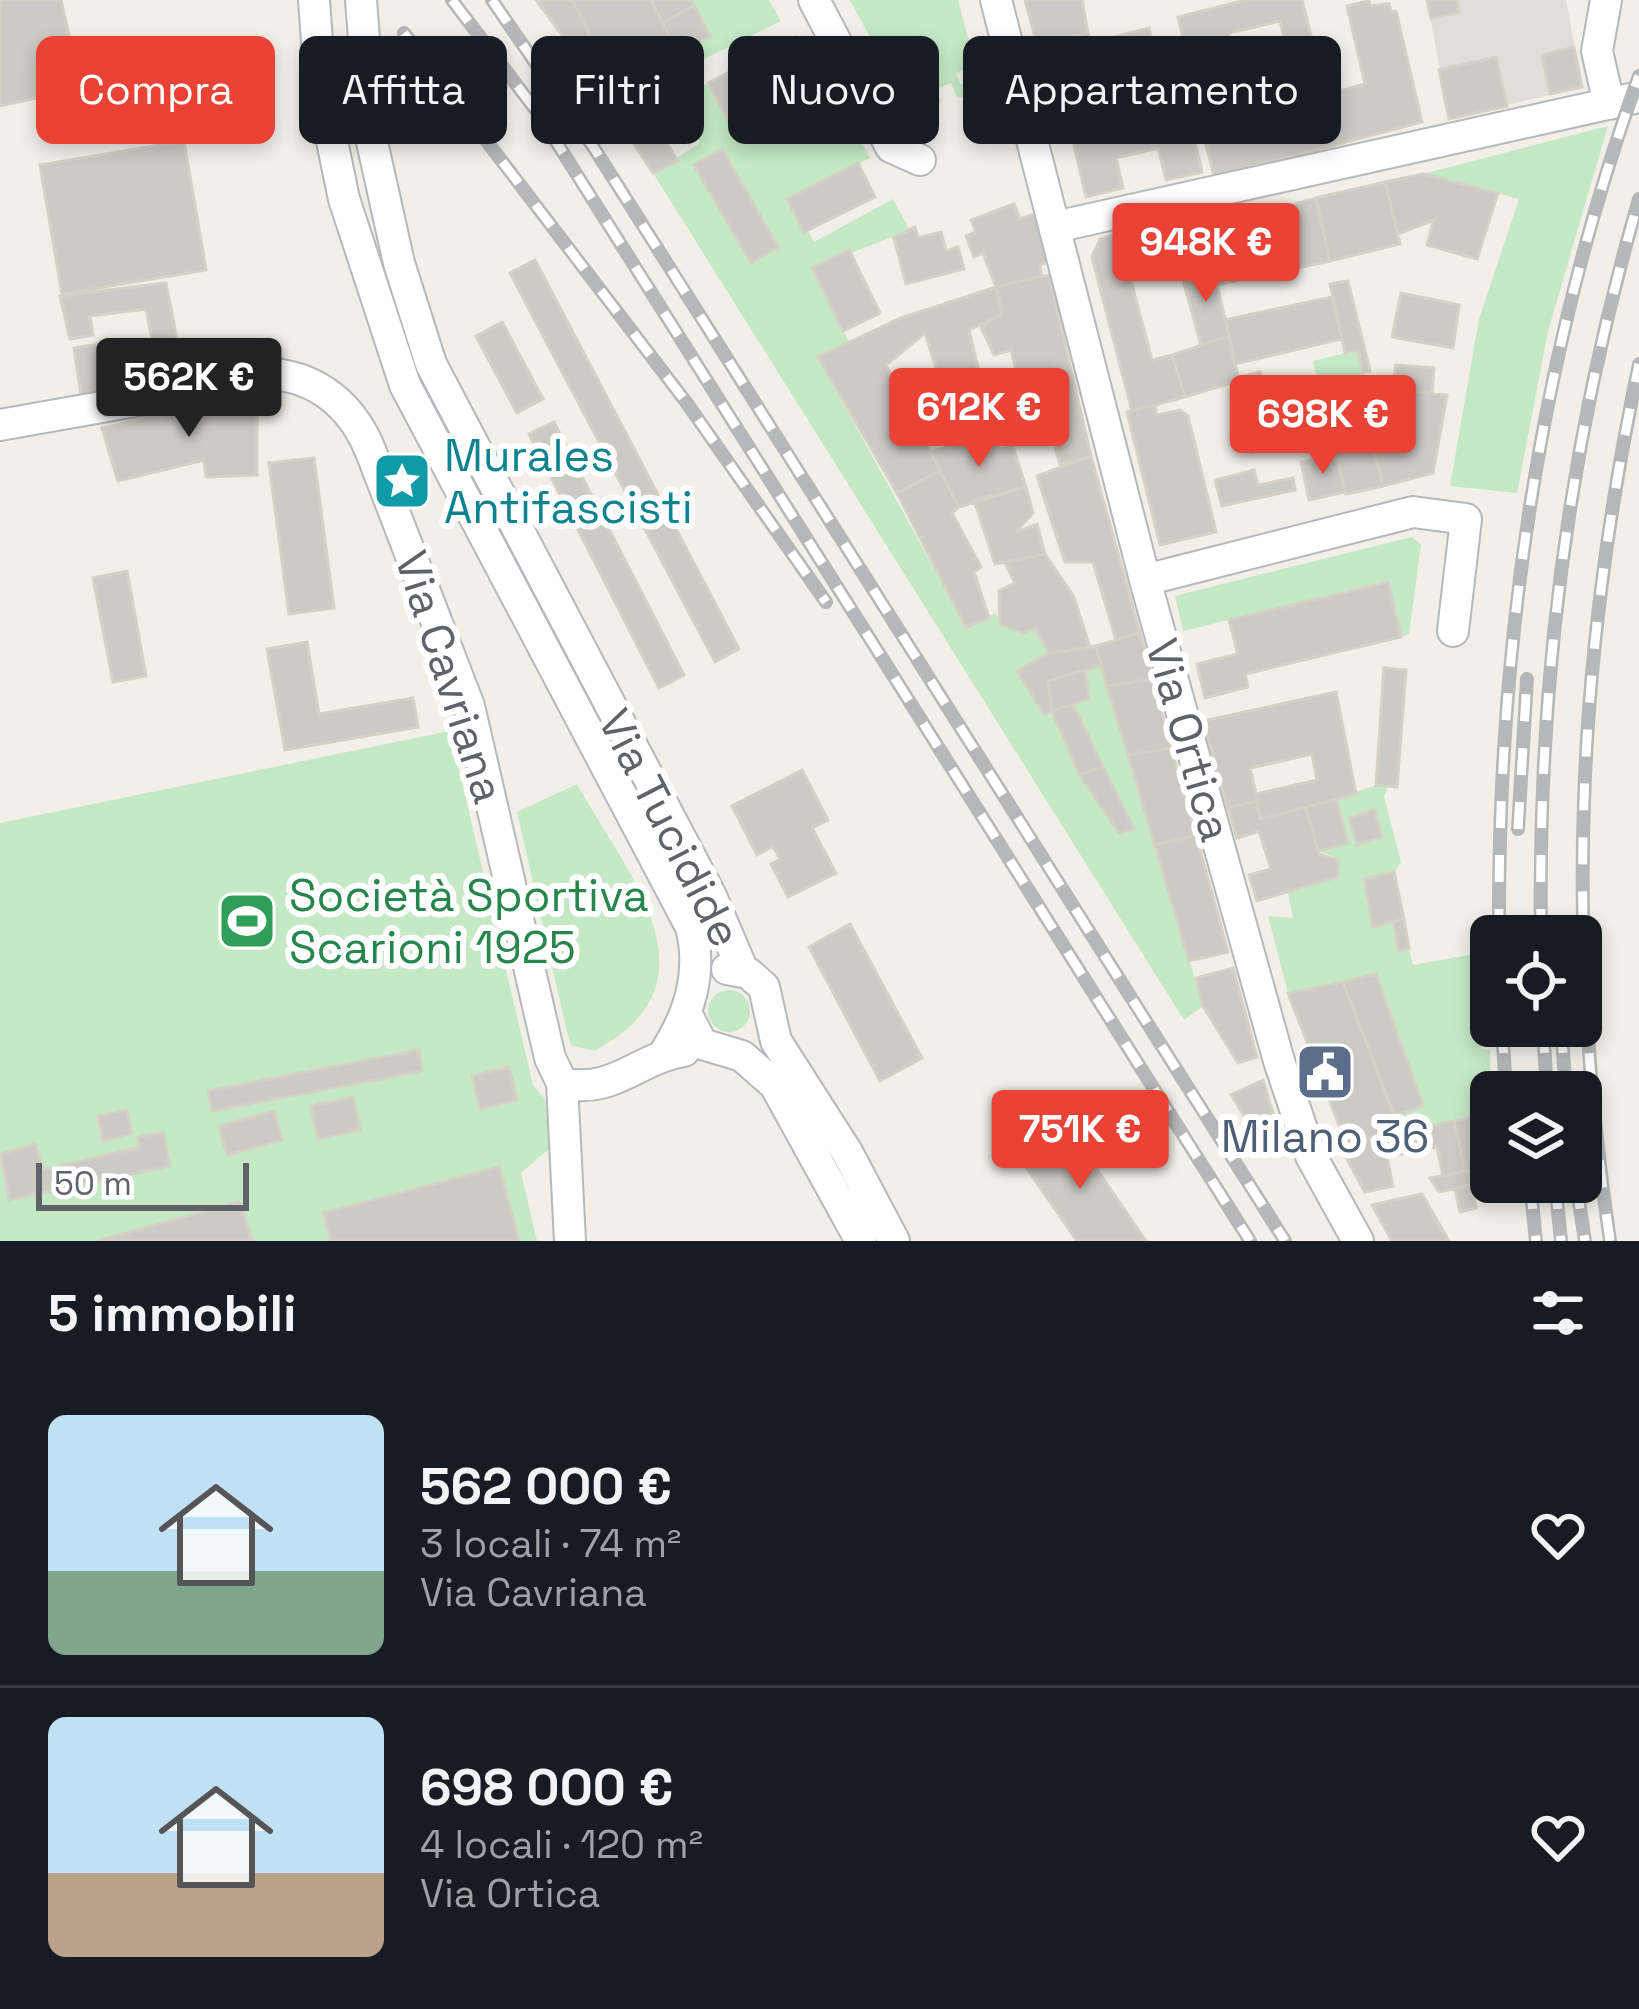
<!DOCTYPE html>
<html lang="it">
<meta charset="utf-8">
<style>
:root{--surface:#171b24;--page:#242831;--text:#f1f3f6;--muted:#9ea1a6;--line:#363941;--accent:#ea4335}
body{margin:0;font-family:"Space Grotesk",sans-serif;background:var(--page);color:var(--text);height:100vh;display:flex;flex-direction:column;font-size:45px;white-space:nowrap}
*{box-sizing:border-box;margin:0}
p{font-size:39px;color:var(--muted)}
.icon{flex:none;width:66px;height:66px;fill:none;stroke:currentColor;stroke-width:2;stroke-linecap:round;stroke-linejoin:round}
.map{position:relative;height:1241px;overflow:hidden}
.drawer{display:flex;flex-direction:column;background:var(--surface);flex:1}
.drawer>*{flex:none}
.guide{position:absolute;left:36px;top:36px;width:1569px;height:108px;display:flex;gap:24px}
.tools{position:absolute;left:1470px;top:915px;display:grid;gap:24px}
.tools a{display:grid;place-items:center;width:132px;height:132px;border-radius:18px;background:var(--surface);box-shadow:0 6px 18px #0003;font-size:60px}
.scale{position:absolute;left:36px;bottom:30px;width:213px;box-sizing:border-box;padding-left:12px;border:6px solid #5f6368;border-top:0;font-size:33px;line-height:42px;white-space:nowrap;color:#5f6368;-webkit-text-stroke:9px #fff;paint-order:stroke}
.price{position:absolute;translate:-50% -102px;padding:0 27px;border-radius:12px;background:var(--accent);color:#fff;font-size:39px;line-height:78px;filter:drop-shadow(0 3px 6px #0008)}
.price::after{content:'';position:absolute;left:50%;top:72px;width:36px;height:27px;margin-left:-18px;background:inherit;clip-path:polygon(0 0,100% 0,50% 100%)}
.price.current{background:#222;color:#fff}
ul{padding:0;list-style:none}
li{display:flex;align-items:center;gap:36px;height:300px;padding:0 48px}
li+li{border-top:3px solid var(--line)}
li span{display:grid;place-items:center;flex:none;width:336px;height:240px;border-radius:18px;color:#555}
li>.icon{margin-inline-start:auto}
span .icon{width:144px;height:144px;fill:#fffc;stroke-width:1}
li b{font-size:51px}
h2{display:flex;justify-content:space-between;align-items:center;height:144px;padding:0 48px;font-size:51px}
.tag{padding:0 42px;border-radius:18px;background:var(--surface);box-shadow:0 6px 18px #0003;font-size:42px;line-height:108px}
.tag.current{background:var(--accent);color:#fff}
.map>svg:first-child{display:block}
.industrial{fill:#e0deda}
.green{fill:#c5e8c5}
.building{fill:#cccac5;stroke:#d6d1c6;stroke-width:3;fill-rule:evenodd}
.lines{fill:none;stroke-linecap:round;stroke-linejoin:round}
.minor-casing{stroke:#b5b8bc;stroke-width:34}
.minor{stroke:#fff;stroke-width:30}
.rail-casing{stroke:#b6b7b8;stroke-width:14}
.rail{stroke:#fff;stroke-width:9;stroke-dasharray:27;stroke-linecap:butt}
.labels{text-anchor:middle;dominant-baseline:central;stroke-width:12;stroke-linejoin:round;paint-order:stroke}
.culture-label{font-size:45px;fill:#0d838f;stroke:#fff;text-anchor:start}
.street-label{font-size:45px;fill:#5f6368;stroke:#fff}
.leisure-label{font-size:45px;fill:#27864d;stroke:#fff;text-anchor:start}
.service-label{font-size:45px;fill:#4e5e75;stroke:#fff}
</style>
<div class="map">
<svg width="1639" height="1241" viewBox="0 0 1639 1241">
<rect width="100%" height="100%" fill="#f1efe8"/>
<!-- industrial -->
<path class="industrial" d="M1427 0H1566L1582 87 1449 119Z"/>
<!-- green -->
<path class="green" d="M691 0H769L781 21 638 92 641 101 615 115 601 93 709 36Z
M850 0H958L976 67 956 73 960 84 979 79 983 92 957 98 951 83 936 89 941 102 921 110 906 104Z
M823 71 870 158 788 199 814 242 893 199 910 230 812 268 849 342 818 358 966 626 996 613 1000 623 1035 628 1049 653 1018 672 1043 714 1052 711 1103 767 1073 704 1089 698 1085 670 1101 666 1203 1006 1184 1020 653 173 700 143 678 97 709 83 729 121Z
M1608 126 1548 331 1517 493 1450 486 1479 319 1519 199 1423 174Z
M1358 350 1378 431 1373 444 1335 453 1313 361Z
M1412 537 1421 544 1409 634 1401 637 1387 582 1183 631 1175 596Z
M450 731 533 1085 545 1099 550 1148 521 1173 537 1241H0V823Z
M577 784C627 875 725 982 594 1051L571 1045 567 1032 517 812Z
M1376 785 1388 786 1384 797 1401 862 1394 872 1364 879 1372 926 1394 922 1398 950 1409 948 1413 965 1486 952 1490 1039 1481 1040V1049L1490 1050 1491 1114 1401 1132 1394 1116 1423 1105 1376 975 1288 993 1268 916 1293 918 1288 892 1337 877V858L1318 851 1348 842 1336 799Z
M708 1011a21 21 0 1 1 42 0a21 21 0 1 1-42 0Z"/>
<!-- building -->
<path class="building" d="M0 0H61L81 88 0 106Z
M536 0H572L591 37 571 47Z
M572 0H651L678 52 615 84Z
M651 0H691L694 5 663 23Z
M1025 0H1082L1088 33 1037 44Z
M1246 0H1302L1321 75 1294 81 1280 21 1229 33 1245 98 1200 109 1178 17Z
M1427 0H1457L1459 12 1431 19Z
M1369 1 1370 6 1389 4 1391 12 1396 11 1422 122 1339 144 1327 94 1365 84 1347 6Z
M694 5 710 36 678 52 663 23Z
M1149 28 1167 106 1137 113 1120 56 1094 61 1090 43Z
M1088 33 1102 96 1083 101 1088 124 1057 132 1037 44Z
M591 37 615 84 601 93 571 47Z
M795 37 815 76 728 121 709 83Z
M1574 47 1582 87 1550 94 1542 55Z
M1496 57 1507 106 1449 119 1439 70Z
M1327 94 1339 144 1214 176 1201 125Z
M641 101 678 161 653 173 615 115Z
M1186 102 1202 172 1166 180 1158 148 1116 158 1123 188 1086 197 1070 128Z
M184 141 206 270 62 294 40 165Z
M722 149 778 247 751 263 694 165Z
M858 163 875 197 804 232 787 199Z
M1423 174 1498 193 1477 259 1427 245 1434 220 1398 234 1385 182Z
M1385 182 1400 244 1330 261 1316 198Z
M1316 198 1330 261 1217 285 1205 228Z
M1014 204 1020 219 1035 214 1049 262 1040 265 1042 276 996 287 983 253 974 257 966 236 976 232 971 220Z
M1195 215 1208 262 1151 275 1138 228Z
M915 227 918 238 941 232 946 251 958 247 964 269 906 284 894 238Z
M1138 228 1151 275 1131 281 1152 360 1172 355 1185 397 1132 411 1092 257 1100 239Z
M849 250 880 313 843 331 812 268Z
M535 260 739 649 715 662 510 273Z
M1212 263 1229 336 1201 345 1183 280Z
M1049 275 1091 456 1060 464 1048 424 1031 429 1011 350 994 355 981 327 1002 314 996 287Z
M1348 281 1370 371 1363 372 1358 350 1345 353 1330 284Z
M166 283 178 344 154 349 146 309 90 316 93 335 70 339 60 296Z
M996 287 1002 314 969 330 994 434 960 445 925 333 886 365 940 471 897 493 818 357 901 318Z
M1401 293 1459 305 1453 348 1392 337Z
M1332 297 1342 339 1235 364 1225 320Z
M502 322 543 399 517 413 476 336Z
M1229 336 1239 381 1185 397 1172 355Z
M106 343 109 364 150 358 149 349 176 345 181 381 81 395 74 348Z
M1396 365 1434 368 1432 393 1392 389Z
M1260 372 1264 391 1272 389 1289 442 1253 452 1239 378Z
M1317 377 1329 427 1291 436 1279 385Z
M1392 389 1447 395 1433 473 1383 486 1373 444Z
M257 393V475L206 477 204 460 118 481 102 428Z
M1155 405 1157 415 1180 410 1188 416 1216 532 1160 545 1127 412Z
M554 422 684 675 659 688 529 434Z
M994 434 998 449 1013 447 1026 487 959 507 930 452Z
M1373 444 1383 486 1346 494 1335 453Z
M1337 455 1345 492 1309 500 1301 462Z
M1091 456 1140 633 1116 640 1093 562H1065L1037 476Z
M314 458 334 608 289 614 269 463Z
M1254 470 1258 485 1293 478 1295 490 1222 506 1215 480Z
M940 471 959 507 952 513 981 567 974 572 989 618 966 627 897 493Z
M1026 487 1033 513 1016 532 1037 524 1045 554 995 564 974 500Z
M1045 554 1074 597 1090 648 1049 653 1035 628 1022 633 1000 624 999 591 1015 583 1005 563Z
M127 571 146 676 113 682 93 578Z
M1388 582 1401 637 1245 674 1248 687 1205 698 1197 664 1238 654 1229 620Z
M1140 633 1153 679 1107 686 1096 646Z
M307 642 319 714 413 698 418 727 285 750 267 649Z
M1096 646 1101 666 1048 681 1052 711 1044 714 1017 671 1049 653Z
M1384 668 1406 670 1397 787 1376 785Z
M1085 670 1089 699 1052 711 1048 681Z
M1153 679 1171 748 1128 755 1107 686Z
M1336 692 1356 794 1261 819 1256 801 1228 808 1203 721ZM1312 754 1317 780 1256 794 1250 768Z
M1073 704 1103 767 1079 774 1052 711Z
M1171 748 1196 835 1155 845 1128 755Z
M1103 767 1134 829 1119 833 1079 774Z
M802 770 828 820 812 828 836 873 788 897 771 864 780 859 773 846 757 855 732 806Z
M1336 799 1348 843 1318 851 1306 807Z
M1256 801 1261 819 1306 807 1319 854 1339 861 1337 877 1257 901 1249 875 1271 869 1259 831 1237 838 1228 808Z
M1374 810 1382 837 1357 845 1349 818Z
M1196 835 1228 952 1189 961 1155 845Z
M1394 872 1404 919 1373 927 1364 879Z
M1404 919 1409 948 1398 951 1394 922Z
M850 924 922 1058 880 1081 809 947Z
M1233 968 1257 1057 1238 1063 1203 1006 1196 978Z
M1376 974 1423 1106 1394 1116 1343 982Z
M1343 982 1401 1132 1346 1143 1288 993Z
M419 1050 422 1071 212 1111 208 1091Z
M509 1067 517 1100 480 1109 472 1076Z
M1263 1080 1279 1134 1260 1141 1231 1095Z
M353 1097 360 1130 318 1139 311 1106Z
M127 1110 132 1134 103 1141 98 1116Z
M274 1111 282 1140 227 1155 219 1126Z
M1490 1113 1491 1166 1465 1171 1454 1121Z
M1454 1121 1465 1171 1443 1176 1437 1147 1387 1157 1393 1186 1365 1192 1339 1145Z
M1068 1127 1146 1241H1077L1021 1160Z
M163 1132 170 1166 9 1200 1 1154 35 1144 43 1170 140 1147 138 1137Z
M1491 1166V1181L1439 1192 1430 1178Z
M499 1167 519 1241H331L323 1213Z
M1471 1185 1476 1208 1460 1212 1455 1189Z
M1422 1194 1449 1241H1392L1372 1205Z
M239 1202 253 1241H97Z"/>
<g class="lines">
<defs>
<path id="minor" d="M314 0 320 83 344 199 405 385 691 927C703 974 689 1015 664 1054
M361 0 372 142 399 263 431 364 711 896 743 971
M814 0 891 147 920 160
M996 0 1145 580 1279 1061 1311 1156 1358 1241
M1606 0 1597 51 1609 104
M1055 227 1639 97
M0 425 282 375C326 383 355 412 371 452L469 706 550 1058 562 1083 570 1241
M1145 580 1413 512 1466 519 1453 631
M727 969 748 973 764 987 776 1041 847 1152 894 1241
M687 1015 702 1044 742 1056 775 1085 861 1241
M562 1083C613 1095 638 1058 684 1051"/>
</defs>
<!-- minor casing -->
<use href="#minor" class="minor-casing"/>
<!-- minor -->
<use href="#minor" class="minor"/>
<defs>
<path id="rail" d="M452 0 538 113 1250 1241
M492 0 594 148 1285 1241
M404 33 686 402 826 602
M1518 829 1527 679
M1499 936C1497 646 1540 349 1639 76
M1541 936C1537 686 1569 439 1639 199
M1502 1026 1506 1092
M1543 1026 1547 1092
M1561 1026 1566 1092
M1530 1182 1536 1241
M1555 1182 1561 1241
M1576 1182 1585 1241
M1610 1241C1565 936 1576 665 1639 364"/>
</defs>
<!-- rail casing -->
<use href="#rail" class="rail-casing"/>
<!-- rail -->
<use href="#rail" class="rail"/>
</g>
<!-- icons -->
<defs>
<symbol id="sight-square" viewBox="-11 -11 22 22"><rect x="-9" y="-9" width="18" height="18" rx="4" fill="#0f9aa8" stroke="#fff"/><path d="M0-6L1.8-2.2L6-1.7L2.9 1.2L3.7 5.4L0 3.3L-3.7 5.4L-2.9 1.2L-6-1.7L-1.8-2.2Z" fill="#fff"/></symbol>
<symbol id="stadium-square" viewBox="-11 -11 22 22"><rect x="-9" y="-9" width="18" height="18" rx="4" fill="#2e9e5b" stroke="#fff"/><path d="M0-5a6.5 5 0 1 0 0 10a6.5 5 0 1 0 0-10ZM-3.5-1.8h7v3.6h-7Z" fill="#fff"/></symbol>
<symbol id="civic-square" viewBox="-11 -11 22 22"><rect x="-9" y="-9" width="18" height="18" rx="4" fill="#5c6f8a" stroke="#fff"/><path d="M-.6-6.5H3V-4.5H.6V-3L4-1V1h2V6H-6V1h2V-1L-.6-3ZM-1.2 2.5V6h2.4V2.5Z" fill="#fff"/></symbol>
</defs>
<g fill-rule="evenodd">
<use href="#sight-square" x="369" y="448" width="66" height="66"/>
<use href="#stadium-square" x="214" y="888" width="66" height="66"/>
<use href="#civic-square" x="1292" y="1039" width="66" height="66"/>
</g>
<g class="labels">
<!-- culture labels -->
<g class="culture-label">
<text x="444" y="455">Murales<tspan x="444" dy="52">Antifascisti</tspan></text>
</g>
<!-- street labels -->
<g class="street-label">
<text transform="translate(450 677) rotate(72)">Via Cavriana</text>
<text transform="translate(1189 740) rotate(74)">Via Ortica</text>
<text transform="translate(670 828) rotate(63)">Via Tucidide</text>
</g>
<!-- leisure labels -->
<g class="leisure-label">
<text x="289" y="895">Società Sportiva<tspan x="289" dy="52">Scarioni 1925</tspan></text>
</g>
<!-- service labels -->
<g class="service-label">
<text x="1325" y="1136">Milano 36</text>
</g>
</g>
</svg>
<div class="tools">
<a><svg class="icon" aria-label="locate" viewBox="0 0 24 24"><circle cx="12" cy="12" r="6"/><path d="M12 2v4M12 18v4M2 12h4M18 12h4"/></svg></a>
<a><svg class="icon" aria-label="layers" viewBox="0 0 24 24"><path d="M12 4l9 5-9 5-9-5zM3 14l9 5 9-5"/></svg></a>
</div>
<div class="scale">50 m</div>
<b class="price" style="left:1206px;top:305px">948K €</b>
<b class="price current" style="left:189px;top:440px">562K €</b>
<b class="price" style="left:979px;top:470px">612K €</b>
<b class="price" style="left:1323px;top:477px">698K €</b>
<b class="price" style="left:1080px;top:1192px">751K €</b>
<div class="guide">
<a class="tag current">Compra</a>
<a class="tag">Affitta</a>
<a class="tag">Filtri</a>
<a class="tag">Nuovo</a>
<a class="tag">Appartamento</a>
</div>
</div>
<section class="drawer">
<h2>5 immobili<svg class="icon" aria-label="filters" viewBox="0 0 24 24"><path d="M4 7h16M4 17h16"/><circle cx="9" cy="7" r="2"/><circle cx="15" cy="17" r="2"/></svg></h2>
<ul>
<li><span style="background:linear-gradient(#bfe0f5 65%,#7fa58c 0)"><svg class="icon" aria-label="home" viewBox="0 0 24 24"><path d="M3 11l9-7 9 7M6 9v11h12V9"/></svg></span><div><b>562 000 €</b><p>3 locali · 74 m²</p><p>Via Cavriana</p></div><svg class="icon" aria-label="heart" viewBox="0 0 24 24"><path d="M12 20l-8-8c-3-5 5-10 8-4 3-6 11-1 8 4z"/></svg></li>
<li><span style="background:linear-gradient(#bfe0f5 65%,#b9a48a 0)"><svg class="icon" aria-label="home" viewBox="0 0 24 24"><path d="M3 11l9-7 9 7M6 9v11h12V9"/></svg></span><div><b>698 000 €</b><p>4 locali · 120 m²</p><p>Via Ortica</p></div><svg class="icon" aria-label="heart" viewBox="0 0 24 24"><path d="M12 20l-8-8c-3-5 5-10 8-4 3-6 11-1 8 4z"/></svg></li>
</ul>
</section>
